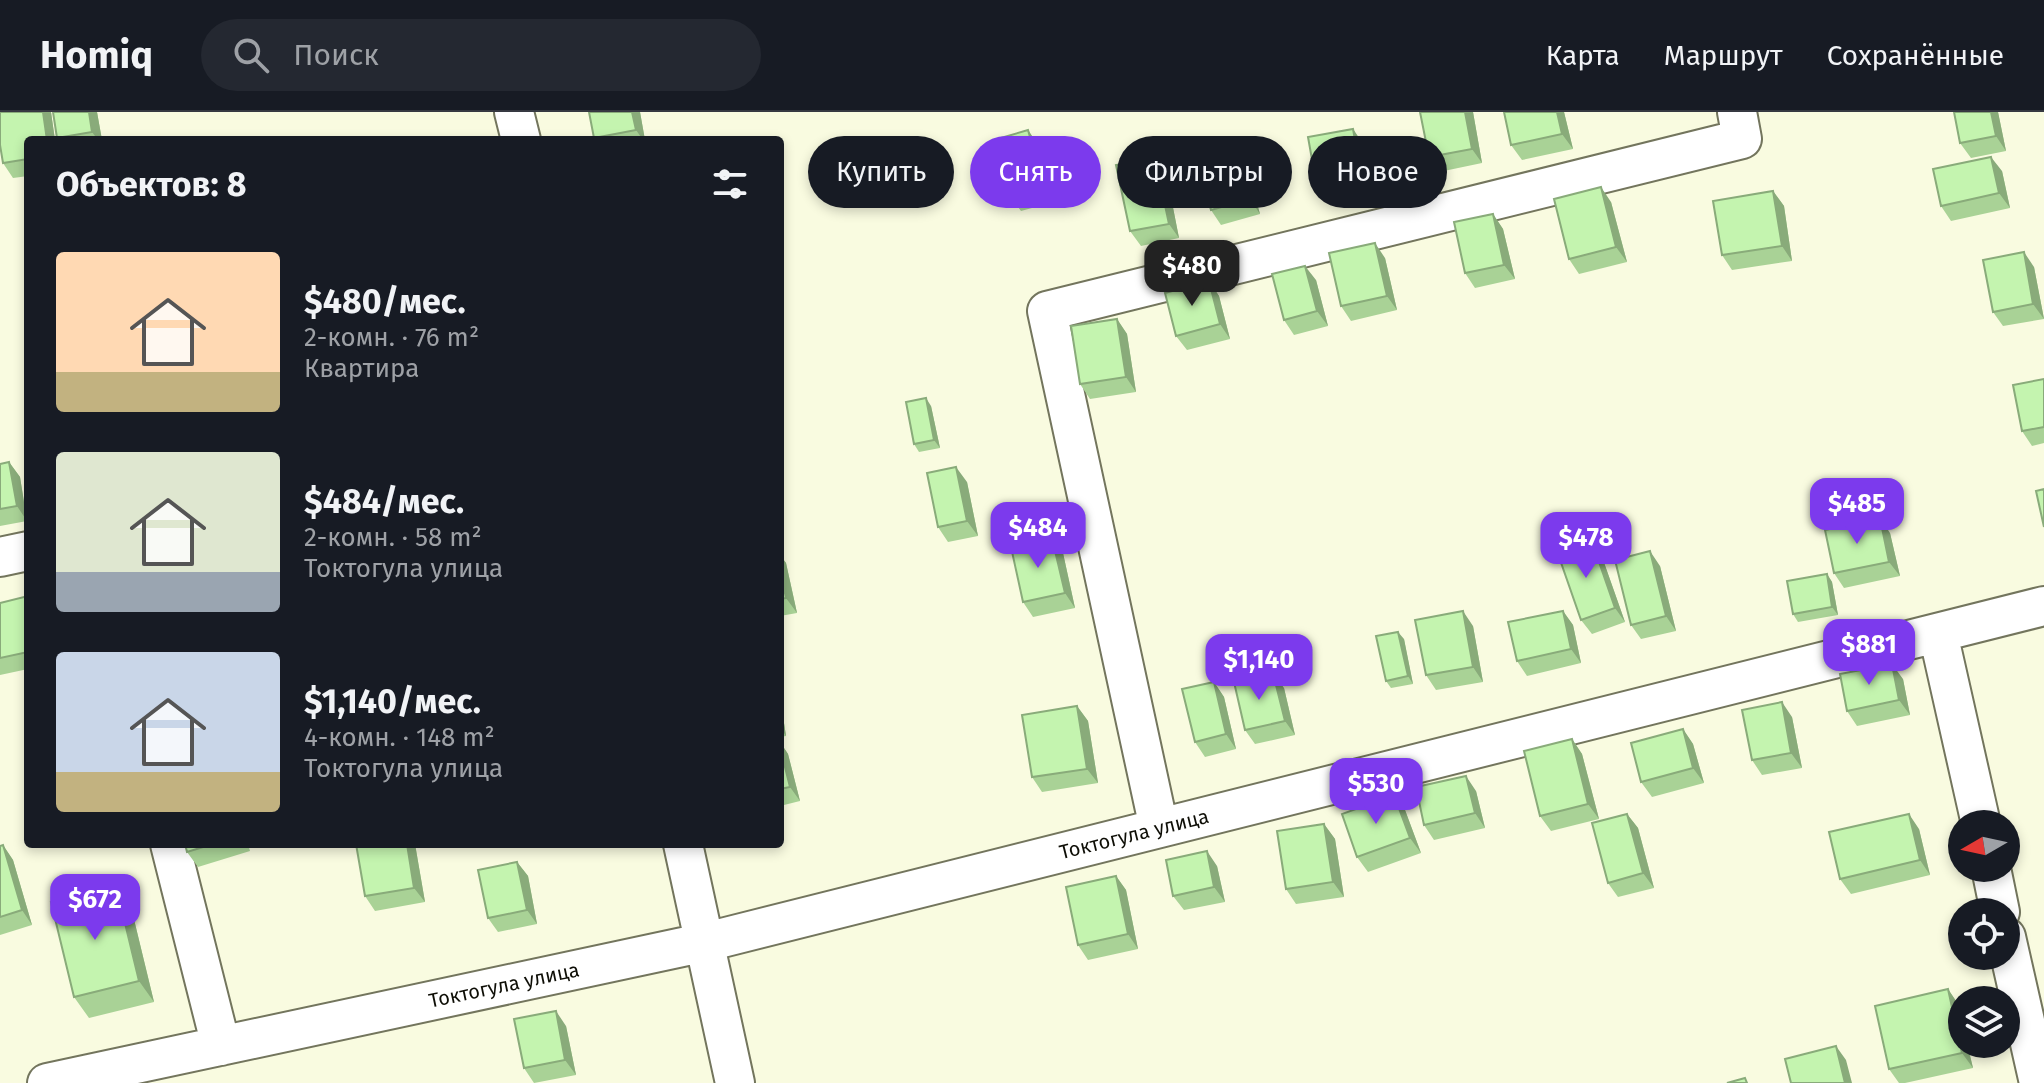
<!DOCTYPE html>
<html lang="ru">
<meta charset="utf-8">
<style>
:root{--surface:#171b24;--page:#242831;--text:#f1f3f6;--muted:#9ea1a6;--line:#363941;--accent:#7c3aed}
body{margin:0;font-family:"Fira Sans",sans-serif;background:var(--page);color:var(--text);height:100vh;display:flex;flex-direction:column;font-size:30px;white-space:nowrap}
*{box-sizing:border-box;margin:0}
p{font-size:26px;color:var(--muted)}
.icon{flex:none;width:44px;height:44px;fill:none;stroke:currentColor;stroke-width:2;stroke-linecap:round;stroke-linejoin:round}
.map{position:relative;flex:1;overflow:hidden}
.side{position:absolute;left:24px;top:24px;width:760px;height:712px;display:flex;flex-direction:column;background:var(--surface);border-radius:8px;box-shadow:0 4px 12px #0003}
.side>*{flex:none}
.banner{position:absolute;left:808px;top:24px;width:760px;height:72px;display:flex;gap:16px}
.needle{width:52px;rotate:261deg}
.buttons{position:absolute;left:1948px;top:698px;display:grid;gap:16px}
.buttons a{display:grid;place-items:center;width:72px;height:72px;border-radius:50%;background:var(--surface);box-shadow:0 4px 12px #0003;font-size:40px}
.price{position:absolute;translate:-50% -68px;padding:0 18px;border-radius:16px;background:var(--accent);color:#fff;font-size:26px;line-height:52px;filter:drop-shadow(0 2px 4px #0008)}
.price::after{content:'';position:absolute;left:50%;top:48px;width:24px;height:18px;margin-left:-12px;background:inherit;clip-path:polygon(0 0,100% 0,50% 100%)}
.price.current{background:#222;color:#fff}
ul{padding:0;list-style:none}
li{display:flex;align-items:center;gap:24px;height:200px;padding:0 32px}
li span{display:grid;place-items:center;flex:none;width:224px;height:160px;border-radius:8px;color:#555}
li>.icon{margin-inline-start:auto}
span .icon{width:96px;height:96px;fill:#fffc;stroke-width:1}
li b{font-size:34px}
h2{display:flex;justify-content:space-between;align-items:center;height:96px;padding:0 32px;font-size:34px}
.tag{padding:0 28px;border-radius:36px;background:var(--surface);box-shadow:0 4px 12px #0003;font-size:28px;line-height:72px}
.tag.current{background:var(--accent);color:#fff}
header{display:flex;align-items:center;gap:48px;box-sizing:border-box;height:112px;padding:0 40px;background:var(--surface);border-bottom:2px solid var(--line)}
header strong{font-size:38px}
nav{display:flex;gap:44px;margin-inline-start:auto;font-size:28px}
.search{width:560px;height:72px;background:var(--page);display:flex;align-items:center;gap:20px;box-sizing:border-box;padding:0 28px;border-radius:44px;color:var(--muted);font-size:30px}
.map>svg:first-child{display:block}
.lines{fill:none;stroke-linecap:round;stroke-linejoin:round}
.minor-casing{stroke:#73755d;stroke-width:42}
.minor{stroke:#fff;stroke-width:38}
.wall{fill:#a9d296}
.shaded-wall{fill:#89ab7a}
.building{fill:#c4f4af;stroke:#89ab7a;stroke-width:2}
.labels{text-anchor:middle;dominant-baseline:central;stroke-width:8;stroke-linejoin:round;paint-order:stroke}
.street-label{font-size:20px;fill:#0e0e06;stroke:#fff}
</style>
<header>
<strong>Homiq</strong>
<div class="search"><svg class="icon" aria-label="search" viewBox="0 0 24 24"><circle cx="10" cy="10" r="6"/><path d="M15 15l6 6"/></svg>Поиск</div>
<nav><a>Карта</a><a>Маршрут</a><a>Сохранённые</a></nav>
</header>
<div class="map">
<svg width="2044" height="971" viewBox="0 0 2044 971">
<rect width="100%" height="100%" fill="#f9fbe0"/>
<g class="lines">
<defs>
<path id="minor" d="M514 0 521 28
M0 445 28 439
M1938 521 1981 712
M1159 716 1047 199 1742 27 1737 0
M170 732 221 934
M683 732 735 971
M1991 756 2000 800
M2006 825 2039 971
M47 971 706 830 2044 494"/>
</defs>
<!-- minor casing -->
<use href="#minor" class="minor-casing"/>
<!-- minor -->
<use href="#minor" class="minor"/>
</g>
<!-- wall -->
<path class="wall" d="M0 0H51L55 28H28V64L13 66 3 51Z
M97 0 102 28H58L57 26Z
M589 0H640L645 28H596Z
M1473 0 1482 51 1439 60 1429 45Z
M1504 0H1564L1573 37 1522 48 1511 33Z
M1998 0 2006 39 1971 46 1960 31Z
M1353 17 1363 32 1371 76 1326 85 1316 70Z
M1028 18 1038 33 1054 90 1021 99 1010 84Z
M1237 42 1247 57 1260 102 1221 113 1211 98Z
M2002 59 2010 96 1951 109 1941 94Z
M1166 60 1179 126 1141 134 1130 119Z
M1773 79 1784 94 1792 149 1732 158 1722 143Z
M1611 90 1627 150 1579 162 1569 147Z
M1493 102 1503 117 1515 167 1475 176 1465 161Z
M1385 146 1397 198 1351 209 1341 194Z
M2034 155 2044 207 2003 214 1993 200Z
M1316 168 1328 214 1294 223 1284 208Z
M1209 169 1219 184 1230 227 1187 238 1176 224Z
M1117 207 1127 222 1136 280 1090 287 1080 272Z
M2044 267V331L2032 334 2022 319Z
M931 294 940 336 919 340 914 332Z
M9 350 20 365 27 409 0 414V352Z
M967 370 978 424 948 430 938 415Z
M1890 421 1900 464 1844 476 1834 461Z
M1063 441 1075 496 1033 505 1023 490Z
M1601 442 1625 510 1592 522 1581 508Z
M780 443 786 451 797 501 780 504Z
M1660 454 1676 519 1641 527 1631 513Z
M1827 462 1832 470 1838 503 1798 510 1793 502Z
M28 484V557L0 563V491Z
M1563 499 1573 513 1581 551 1527 564 1517 549Z
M1473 514 1483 570 1436 578 1426 563Z
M1404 527 1413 572 1391 576 1386 569Z
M1903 567 1910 603 1857 614 1847 599Z
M1214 570 1224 585 1236 637 1205 645 1195 630Z
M1284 576 1295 623 1255 632 1245 618Z
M780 585 786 624 780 625Z
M1077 594 1088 609 1098 671 1042 680 1032 665Z
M1792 605 1802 656 1762 663 1752 648Z
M1683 617 1693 632 1704 671 1652 685 1641 670Z
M1572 627 1582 642 1599 707 1551 719 1540 704Z
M780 630 788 642 800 689 780 694Z
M1476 679 1485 716 1434 728 1424 713Z
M1405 698 1421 741 1368 760 1357 745Z
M1627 702 1638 716 1654 776 1618 785 1608 771Z
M1324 712 1335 727 1344 785 1296 792 1286 777Z
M1919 717 1930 763 1851 782 1840 767Z
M185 732H248L250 739 198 755 187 740Z
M356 732H415L425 790 375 799 365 784Z
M3 733 13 748 32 813 0 823V734Z
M517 750 528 764 537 812 498 820 488 806Z
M1217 754 1225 790 1184 798 1173 784Z
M1116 764 1126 778 1138 837 1088 848 1078 833Z
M116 774 131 795 154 890 89 906 74 885Z
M1948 877 1958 892 1973 956 1905 971H1899L1889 957Z
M566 914 576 963 534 971 524 956Z"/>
<!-- shaded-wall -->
<path class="shaded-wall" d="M43 0H51L55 28H47Z
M89 0H97L102 28H98L92 20Z
M632 0H640L645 28H643L636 18Z
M1465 0H1473L1482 51 1472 37Z
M1557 0H1564L1573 37 1562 22Z
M1991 0H1998L2006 39 1996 24Z
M1353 17 1363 32 1371 76 1361 61Z
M1028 18 1038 33 1054 90 1044 75Z
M1237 42 1247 57 1260 102 1250 87Z
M1991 45 2002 59 2010 96 1999 81Z
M1155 46 1166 60 1179 126 1169 112Z
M1601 75 1611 90 1627 150 1616 135Z
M1773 79 1784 94 1792 149 1782 134Z
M1493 102 1503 117 1515 167 1504 153Z
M1375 131 1385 146 1397 198 1387 184Z
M2024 140 2034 155 2044 207 2033 192Z
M1305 154 1316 168 1328 214 1317 199Z
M1209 169 1219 184 1230 227 1220 212Z
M1117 207 1127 222 1136 280 1126 265Z
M926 286 931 294 940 336 934 328Z
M9 350 20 365 27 409 17 394Z
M956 355 967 370 978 424 967 409Z
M1880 406 1890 421 1900 464 1889 450Z
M1052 426 1063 441 1075 496 1065 481Z
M1591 427 1601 442 1625 510 1615 496Z
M1650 439 1660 454 1676 519 1666 504Z
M780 443 786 451 797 501 786 486 780 457Z
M1827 462 1832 470 1838 503 1832 495Z
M1463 499 1473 514 1483 570 1473 555Z
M1563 499 1573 513 1581 551 1571 537Z
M1398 520 1404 527 1413 572 1408 564Z
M1892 552 1903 567 1910 603 1899 588Z
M1273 561 1284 576 1295 623 1285 609Z
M1214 570 1224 585 1236 637 1226 622Z
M780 585 786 624 780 615Z
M1782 590 1792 605 1802 656 1791 641Z
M1077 594 1088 609 1098 671 1087 657Z
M1683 617 1693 632 1704 671 1693 656Z
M1572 627 1582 642 1599 707 1588 692Z
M780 630 788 642 800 689 790 675 780 635Z
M1466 664 1476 679 1485 716 1475 701Z
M1394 683 1405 698 1421 741 1410 726Z
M1627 702 1638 716 1654 776 1643 761Z
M1909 702 1919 717 1930 763 1920 748Z
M1324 712 1335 727 1344 785 1333 770Z
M407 732H415L425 790 414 776Z
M3 733 13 748 32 813 22 798Z
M1207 739 1217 754 1225 790 1214 775Z
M517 750 528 764 537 812 527 798Z
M1116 764 1126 778 1138 837 1128 822Z
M116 774 131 795 154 890 139 869Z
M1948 877 1958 892 1962 908V932H1967L1973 956 1962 941Z
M556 899 566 914 576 963 565 948Z
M1836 934 1846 948 1852 971H1845Z"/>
<!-- building -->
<path class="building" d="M0 0H43L47 28H28V47L3 51 0 33Z
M53 0H89L92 20 57 26Z
M589 0H632L636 18 594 26Z
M1420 0H1465L1472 37 1429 45Z
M1504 0H1557L1562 22 1511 33Z
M1954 0H1991L1996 24 1960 31Z
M1353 17 1361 61 1316 70 1308 25Z
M1028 18 1044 75 1010 84 994 28Z
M1237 42 1250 87 1211 98 1198 53Z
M1991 45 1999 81 1941 94 1933 57Z
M1155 46 1169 112 1130 119 1116 53Z
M1601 75 1616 135 1569 147 1554 87Z
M1773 79 1782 134 1722 143 1713 89Z
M1493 102 1504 153 1465 161 1454 110Z
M1375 131 1387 184 1341 194 1329 141Z
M2024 140 2033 192 1993 200 1983 148Z
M1305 154 1317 199 1284 208 1272 162Z
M1209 169 1220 212 1176 224 1165 181Z
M1117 207 1126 265 1080 272 1071 214Z
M2044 267V315L2022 319 2013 273Z
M926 286 934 328 914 332 906 290Z
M9 350 17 394 0 397V352Z
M956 355 967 409 938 415 927 361Z
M2044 377V415L2036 379Z
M1880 406 1889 450 1834 461 1825 418Z
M1052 426 1065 481 1023 490 1011 435Z
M1591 427 1615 496 1581 508 1557 439Z
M1650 439 1666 504 1631 513 1615 448Z
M780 457 786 486 780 487Z
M1827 462 1832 495 1793 502 1787 469Z
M28 484V540L0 546V491Z
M1463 499 1473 555 1426 563 1415 508Z
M1563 499 1571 537 1517 549 1508 510Z
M1398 520 1408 564 1386 569 1376 524Z
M1892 552 1899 588 1847 599 1840 562Z
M1273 561 1285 609 1245 618 1234 570Z
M1214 570 1226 622 1195 630 1182 577Z
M1782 590 1791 641 1752 648 1742 598Z
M1077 594 1087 657 1032 665 1022 603Z
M1683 617 1693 656 1641 670 1631 631Z
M1572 627 1588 692 1540 704 1524 639Z
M780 635 790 675 780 677Z
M1466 664 1475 701 1424 713 1416 675Z
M1394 683 1410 726 1357 745 1342 702Z
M1627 702 1643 761 1608 771 1592 711Z
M1909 702 1920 748 1840 767 1829 720Z
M1324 712 1333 770 1286 777 1277 719Z
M185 732H213L187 740Z
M356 732H407L414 776 365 784Z
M3 733 22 798 0 805V734Z
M1207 739 1214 775 1173 784 1166 748Z
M517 750 527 798 488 806 478 758Z
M1116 764 1128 822 1078 833 1066 775Z
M116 774 139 869 74 885 51 790Z
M1948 877 1962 941 1889 957 1875 894Z
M556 899 565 948 524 956 514 907Z
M1836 934 1845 971H1791L1785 947Z
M1745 966 1747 971H1727Z"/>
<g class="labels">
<!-- street labels -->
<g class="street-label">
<text transform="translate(1134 722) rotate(-14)">Токтогула улица</text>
<text transform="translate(504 873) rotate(-12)">Токтогула улица</text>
</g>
</g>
</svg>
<div class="buttons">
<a><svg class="needle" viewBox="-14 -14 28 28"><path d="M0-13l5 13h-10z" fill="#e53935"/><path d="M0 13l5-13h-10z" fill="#9ea1a6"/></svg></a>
<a><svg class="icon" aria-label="locate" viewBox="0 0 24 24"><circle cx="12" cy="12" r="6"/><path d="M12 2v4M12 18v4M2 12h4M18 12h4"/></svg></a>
<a><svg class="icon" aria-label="layers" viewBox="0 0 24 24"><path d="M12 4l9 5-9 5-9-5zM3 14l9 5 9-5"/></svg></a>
</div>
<b class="price current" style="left:1192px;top:196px">$480</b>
<b class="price" style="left:1857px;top:434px">$485</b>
<b class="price" style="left:1038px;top:458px">$484</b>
<b class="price" style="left:1586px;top:468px">$478</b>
<b class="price" style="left:1869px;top:575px">$881</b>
<b class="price" style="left:1259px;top:590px">$1,140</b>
<b class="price" style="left:1376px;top:714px">$530</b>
<b class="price" style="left:95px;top:830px">$672</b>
<div class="banner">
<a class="tag">Купить</a>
<a class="tag current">Снять</a>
<a class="tag">Фильтры</a>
<a class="tag">Новое</a>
</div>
<section class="side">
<h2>Объектов: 8<svg class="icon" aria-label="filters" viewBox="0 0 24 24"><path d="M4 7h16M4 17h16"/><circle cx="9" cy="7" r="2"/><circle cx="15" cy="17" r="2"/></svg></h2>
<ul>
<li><span style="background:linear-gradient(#ffd9b3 75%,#c2b280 0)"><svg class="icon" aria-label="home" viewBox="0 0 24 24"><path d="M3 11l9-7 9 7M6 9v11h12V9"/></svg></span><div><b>$480/мес.</b><p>2-комн. · 76 m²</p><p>Квартира</p></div></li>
<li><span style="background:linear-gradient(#dfe7d0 75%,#9aa5b1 0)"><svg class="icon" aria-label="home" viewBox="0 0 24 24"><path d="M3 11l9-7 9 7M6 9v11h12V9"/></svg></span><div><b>$484/мес.</b><p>2-комн. · 58 m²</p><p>Токтогула улица</p></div></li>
<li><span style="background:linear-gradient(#c9d6e8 75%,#c2b280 0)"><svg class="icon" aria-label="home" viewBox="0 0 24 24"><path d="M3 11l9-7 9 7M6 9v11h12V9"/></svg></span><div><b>$1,140/мес.</b><p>4-комн. · 148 m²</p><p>Токтогула улица</p></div></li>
</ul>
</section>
</div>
